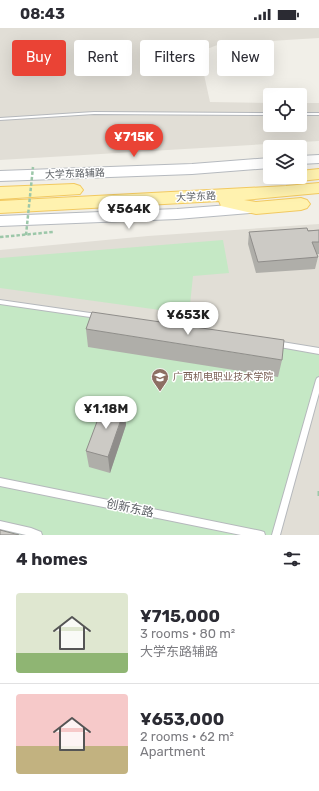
<!DOCTYPE html>
<meta charset="utf-8">
<style>
:root{--surface:#fff;--page:#f7f7f7;--text:#2b2b33;--muted:#7c7c81;--line:#e1e1e2;--accent:#ea4335}
body{margin:0;font-family:Rubik,"Noto Sans SC",sans-serif;background:var(--page);color:var(--text);height:100vh;display:flex;flex-direction:column;font-size:15px;white-space:nowrap}
*{box-sizing:border-box;margin:0}
p{font-size:13px;color:var(--muted)}
.icon{flex:none;width:22px;height:22px;fill:none;stroke:currentColor;stroke-width:2;stroke-linecap:round;stroke-linejoin:round}
.map{position:relative;height:507px;overflow:hidden}
.sheet{display:flex;flex-direction:column;background:var(--surface);flex:1}
.sheet>*{flex:none}
.hud{position:absolute;left:12px;top:12px;width:295px;height:36px;display:flex;gap:8px}
.fabs{position:absolute;left:263px;top:60px;display:grid;gap:8px}
.fabs a{display:grid;place-items:center;width:44px;height:44px;border-radius:4px;background:var(--surface);box-shadow:0 4px 16px #0002;font-size:20px}
.price{position:absolute;translate:-50% -34px;padding:0 9px;border-radius:14px;background:#fff;color:#222;font-size:13px;line-height:26px;filter:drop-shadow(0 1px 2px #0008)}
.price::after{content:'';position:absolute;left:50%;top:24px;width:12px;height:9px;margin-left:-6px;background:inherit;clip-path:polygon(0 0,100% 0,50% 100%)}
.price.current{background:var(--accent);color:#fff}
ul{padding:0;list-style:none}
li{display:flex;align-items:center;gap:12px;height:100px;padding:0 16px}
li+li{border-top:1px solid var(--line)}
li span{display:grid;place-items:center;flex:none;width:112px;height:80px;border-radius:4px;color:#555}
li>.icon{margin-inline-start:auto}
span .icon{width:48px;height:48px;fill:#fffc;stroke-width:1}
li b{font-size:17px}
h2{display:flex;justify-content:space-between;align-items:center;height:48px;padding:0 16px;font-size:17px}
.chip{padding:0 14px;border-radius:4px;background:var(--surface);box-shadow:0 4px 16px #0002;font-size:14px;line-height:36px}
.chip.current{background:var(--accent);color:#fff}
.status{display:flex;justify-content:space-between;align-items:center;height:28px;padding:0 20px;background:var(--surface);direction:ltr}
.status svg{height:11px;fill:currentColor}
.map>svg:first-child{display:block}
.education{fill:#e1ded6}
.green{fill:#c5e8c5}
.lines{fill:none;stroke-linecap:round;stroke-linejoin:round}
.lane-casing{stroke:#b5b8bc;stroke-width:2}
.secondary-casing{stroke:#b6babf;stroke-width:2}
.primary-casing{stroke:#f2c960;stroke-width:2}
.path-far1{stroke:#9cc7a9;stroke-width:2.5;stroke-dasharray:3.5 2;stroke-linecap:butt}
.path{stroke:#9cc7a9;stroke-width:3;stroke-dasharray:5 2.5;stroke-linecap:butt}
.lane{fill:#fff;fill-rule:evenodd}
.secondary{fill:#fff;fill-rule:evenodd}
.primary{fill:#fff2af;fill-rule:evenodd}
.path-bridge{stroke:#9cc7a9;stroke-width:2.5;stroke-dasharray:3.5 2;stroke-linecap:butt}
.wall{fill:#afaea9}
.shaded-wall{fill:#8f8d8a}
.building{fill:#cccac5;stroke:#8f8d8a}
.labels{text-anchor:middle;dominant-baseline:central;stroke-width:3;stroke-linejoin:round;paint-order:stroke}
.street-label{font-size:10px;fill:#5f6368;stroke:#fff}
.education-label{font-size:10px;fill:#785e54;stroke:#fff;text-anchor:start}
.near-street-label{font-size:12px;fill:#5f6368;stroke:#fff}
</style>
<div class="status"><b>08:43</b><svg viewBox="0 0 49 12"><path d="M0 12V9h3v3zM5 12V6h3v6zM10 12V3h3v9zM15 12V0h3v12zM26 1h20v11H26zM47 4h2v5h-2z"/></svg></div>
<div class="map">
<svg width="319" height="507" viewBox="0 0 319 507">
<rect width="100%" height="100%" fill="#f1efe8"/>
<!-- education -->
<path class="education" d="M0 0H319V10L220 16 199 24 210 74 270 75V97H300V75H319V113L0 132Z
M319 196V507H0V222L148 208Z"/>
<!-- green -->
<path class="green" d="M223 212 229 245 193 248 189 286 0 260V230Z
M0 274 319 323V352L276 507H0Z"/>
<g class="lines">
<defs>
<path id="lane" d="M94 84 270 85V87L94 86 0 92V90Z
M300 85H319V87H300Z
M0 272 97 286H99L100 288 99 290H97L0 276Z
M276 313 319 320V326L274 318 273 316 274 314Z
M319 349V365L280 507H272L316 352 317 350Z
M0 450 261 503 264 504 265 507H241L0 458Z
M0 493 31 500 41 504 42 507H26L0 501Z"/>
<path id="secondary" d="M319 127V135L300 136V128Z
M270 130V140L192 146 0 153V143L192 136Z
M256 175 262 176 264 180 262 184 177 191 0 198V188L177 181Z"/>
<path id="primary" d="M319 141V151L300 153 294 152 292 149H300V143Z
M319 155V165L244 172 256 174 301 170 307 172 310 176 307 180 301 182 256 186 221 178 219 173 0 185V173L286 158Z
M74 156 80 158 83 162 80 166 0 171V159Z"/>
</defs>
<!-- lane casing -->
<use href="#lane" class="lane-casing"/>
<!-- secondary casing -->
<use href="#secondary" class="secondary-casing"/>
<!-- primary casing -->
<use href="#primary" class="primary-casing"/>
<!-- path-far1 -->
<path class="path-far1" d="M0 209 53 204"/>
<!-- path -->
<path class="path" d="M319 463V469"/>
<!-- lane -->
<use href="#lane" class="lane"/>
<!-- secondary -->
<use href="#secondary" class="secondary"/>
<!-- primary -->
<use href="#primary" class="primary"/>
<!-- path-bridge -->
<path class="path-bridge" d="M26 207 33 139"/>
</g>
<!-- wall -->
<path class="wall" d="M319 202V226H317L318 229 315 241 256 245 248 216 249 204Z
M86 301 282 332 278 349 88 319Z
M126 397 110 445 89 439 86 423Z"/>
<!-- shaded-wall -->
<path class="shaded-wall" d="M125 380 126 397 110 445 108 429Z"/>
<!-- building -->
<path class="building" d="M307 200 308 203 319 202V214H312L318 229 258 234 249 204Z
M92 284 284 312 282 332 86 301Z
M104 375 125 380 108 429 86 423Z
M0 502 19 507H0Z"/>
<!-- icons -->
<defs>
<symbol id="university-pin" viewBox="-11 -11 22 30"><path d="M0 17L-7.5 6A9.5 9.5 0 1 1 7.5 6Z" fill="#8d6e63" stroke="#fff"/><path d="M0-5L7-2L0 1L-7-2ZM-4 1L0 2.5L4 1V4Q0 6-4 4Z" fill="#fff"/></symbol>
</defs>
<g fill-rule="evenodd">
<use href="#university-pin" x="150" y="339" width="20" height="27"/>
</g>
<g class="labels">
<!-- street labels -->
<g class="street-label">
<text transform="translate(75 146) rotate(-2)">大学东路辅路</text>
<text transform="translate(196 169) rotate(-3)">大学东路</text>
</g>
<!-- education labels -->
<g class="education-label">
<text x="173" y="349">广西机电职业技术学院</text>
</g>
<!-- near-street labels -->
<g class="near-street-label">
<text transform="translate(130 480) rotate(12)">创新东路</text>
</g>
</g>
</svg>
<div class="fabs">
<a><svg class="icon" aria-label="locate" viewBox="0 0 24 24"><circle cx="12" cy="12" r="6"/><path d="M12 2v4M12 18v4M2 12h4M18 12h4"/></svg></a>
<a><svg class="icon" aria-label="layers" viewBox="0 0 24 24"><path d="M12 4l9 5-9 5-9-5zM3 14l9 5 9-5"/></svg></a>
</div>
<b class="price current" style="left:134px;top:130px">¥715K</b>
<b class="price" style="left:129px;top:202px">¥564K</b>
<b class="price" style="left:188px;top:308px">¥653K</b>
<b class="price" style="left:106px;top:402px">¥1.18M</b>
<div class="hud">
<a class="chip current">Buy</a>
<a class="chip">Rent</a>
<a class="chip">Filters</a>
<a class="chip">New</a>
</div>
</div>
<section class="sheet">
<h2>4 homes<svg class="icon" aria-label="filters" viewBox="0 0 24 24"><path d="M4 7h16M4 17h16"/><circle cx="9" cy="7" r="2"/><circle cx="15" cy="17" r="2"/></svg></h2>
<ul>
<li><span style="background:linear-gradient(#dfe7d0 75%,#8fb573 0)"><svg class="icon" aria-label="home" viewBox="0 0 24 24"><path d="M3 11l9-7 9 7M6 9v11h12V9"/></svg></span><div><b>¥715,000</b><p>3 rooms · 80 m²</p><p>大学东路辅路</p></div></li>
<li><span style="background:linear-gradient(#f6c9c9 65%,#c2b280 0)"><svg class="icon" aria-label="home" viewBox="0 0 24 24"><path d="M3 11l9-7 9 7M6 9v11h12V9"/></svg></span><div><b>¥653,000</b><p>2 rooms · 62 m²</p><p>Apartment</p></div></li>
</ul>
</section>
